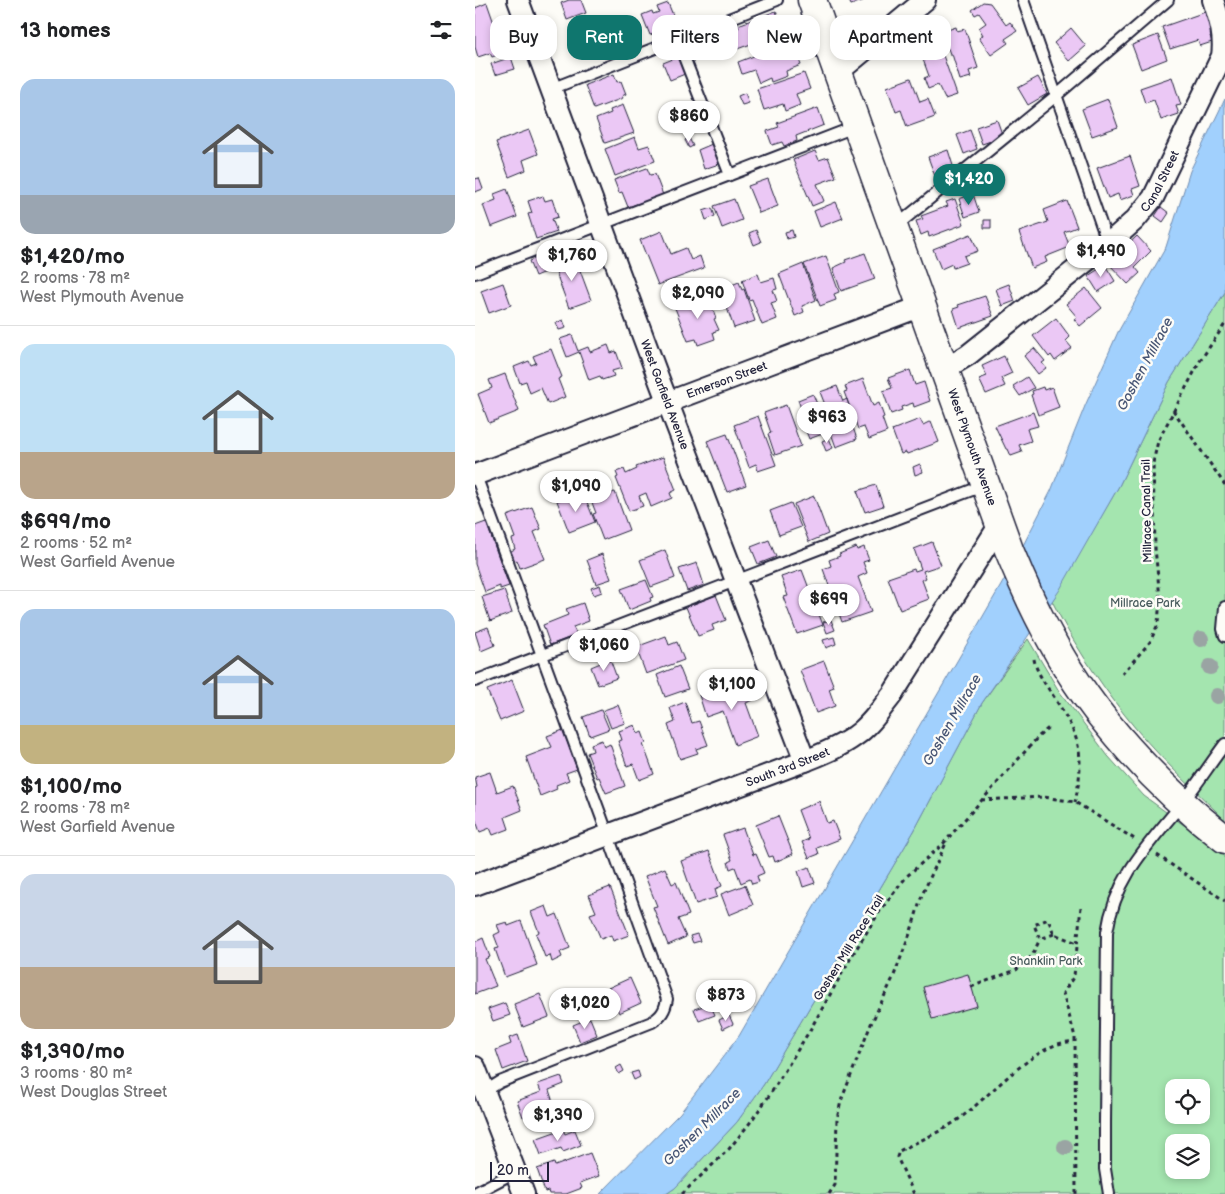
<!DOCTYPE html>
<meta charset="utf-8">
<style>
:root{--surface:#fff;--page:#f6f6f6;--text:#202124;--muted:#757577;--line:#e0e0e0;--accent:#0f766e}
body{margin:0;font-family:"Balsamiq Sans",sans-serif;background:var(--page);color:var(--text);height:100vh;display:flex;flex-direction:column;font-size:19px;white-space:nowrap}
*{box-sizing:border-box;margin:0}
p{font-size:16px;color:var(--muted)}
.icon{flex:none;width:28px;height:28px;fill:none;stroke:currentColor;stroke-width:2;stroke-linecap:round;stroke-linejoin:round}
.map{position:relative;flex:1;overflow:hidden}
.panel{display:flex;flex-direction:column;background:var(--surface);width:475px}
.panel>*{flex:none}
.guide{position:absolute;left:15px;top:15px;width:475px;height:45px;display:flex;gap:10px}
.tools{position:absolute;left:690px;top:1079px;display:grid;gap:10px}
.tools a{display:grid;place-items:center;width:45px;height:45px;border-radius:10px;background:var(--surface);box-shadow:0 2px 8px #0003;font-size:25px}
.scale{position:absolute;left:15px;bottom:12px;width:59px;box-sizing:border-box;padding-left:5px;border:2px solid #22223b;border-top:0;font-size:14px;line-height:18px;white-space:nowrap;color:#22223b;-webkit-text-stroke:4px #fdfcf7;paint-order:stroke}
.price{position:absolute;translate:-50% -42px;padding:0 11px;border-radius:18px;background:#fff;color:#222;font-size:16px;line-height:32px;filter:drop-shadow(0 1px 2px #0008)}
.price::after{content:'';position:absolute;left:50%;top:30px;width:15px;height:11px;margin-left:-8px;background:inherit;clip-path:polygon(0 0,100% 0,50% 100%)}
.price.active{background:var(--accent);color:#fff}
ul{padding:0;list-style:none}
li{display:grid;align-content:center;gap:10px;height:265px;padding:0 20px}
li+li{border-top:1px solid var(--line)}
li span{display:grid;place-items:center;height:155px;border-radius:15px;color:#555}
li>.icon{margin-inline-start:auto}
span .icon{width:90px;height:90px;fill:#fffc;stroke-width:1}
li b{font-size:21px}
h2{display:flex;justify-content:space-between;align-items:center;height:60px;padding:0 20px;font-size:21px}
.pill{padding:0 18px;border-radius:15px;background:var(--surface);box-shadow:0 2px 8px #0003;font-size:18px;line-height:45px}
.pill.active{background:var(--accent);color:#fff}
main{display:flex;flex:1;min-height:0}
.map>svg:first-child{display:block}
.green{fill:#a4e5af;stroke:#638475;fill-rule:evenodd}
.water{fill:#a1d0fd;stroke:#6e8aaf}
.building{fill:#ebc8f5;stroke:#22223b}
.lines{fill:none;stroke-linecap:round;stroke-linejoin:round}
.lane-casing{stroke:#22223b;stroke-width:14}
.street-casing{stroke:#22223b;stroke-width:24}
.secondary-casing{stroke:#22223b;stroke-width:31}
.path{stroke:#22223b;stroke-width:3;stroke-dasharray:4 4;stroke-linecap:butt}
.lane{stroke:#fdfcf7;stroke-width:10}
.street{stroke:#fdfcf7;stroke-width:20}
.secondary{stroke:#fdfcf7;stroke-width:28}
.tree{fill:#9aa4a3}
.labels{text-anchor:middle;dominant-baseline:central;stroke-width:5;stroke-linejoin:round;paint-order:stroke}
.street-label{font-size:12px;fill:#22223b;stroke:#fdfcf7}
.park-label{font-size:12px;fill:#495c5e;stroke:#fdfcf7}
.water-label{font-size:14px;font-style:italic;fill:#485675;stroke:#fdfcf7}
</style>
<main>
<section class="panel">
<h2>13 homes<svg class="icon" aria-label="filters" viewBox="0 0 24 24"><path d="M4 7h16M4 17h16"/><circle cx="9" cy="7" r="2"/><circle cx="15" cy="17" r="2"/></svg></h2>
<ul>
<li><span style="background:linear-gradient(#a9c7e8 75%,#9aa5b1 0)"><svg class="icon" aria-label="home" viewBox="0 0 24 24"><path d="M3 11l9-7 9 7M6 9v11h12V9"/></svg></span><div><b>$1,420/mo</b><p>2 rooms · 78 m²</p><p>West Plymouth Avenue</p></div></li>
<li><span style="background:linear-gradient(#bfe0f5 70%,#b9a48a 0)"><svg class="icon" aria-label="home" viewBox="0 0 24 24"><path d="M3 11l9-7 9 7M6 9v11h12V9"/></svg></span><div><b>$699/mo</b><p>2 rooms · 52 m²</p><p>West Garfield Avenue</p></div></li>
<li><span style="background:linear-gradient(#a9c7e8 75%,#c2b280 0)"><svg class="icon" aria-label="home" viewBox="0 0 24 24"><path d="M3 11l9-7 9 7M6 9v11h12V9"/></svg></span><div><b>$1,100/mo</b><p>2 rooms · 78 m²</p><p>West Garfield Avenue</p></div></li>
<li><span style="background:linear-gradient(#c9d6e8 60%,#b9a48a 0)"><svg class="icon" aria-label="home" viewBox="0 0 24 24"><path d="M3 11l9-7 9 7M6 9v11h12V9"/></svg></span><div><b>$1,390/mo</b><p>3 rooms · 80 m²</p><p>West Douglas Street</p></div></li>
</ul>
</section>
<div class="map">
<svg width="750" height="1194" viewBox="0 0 750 1194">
<rect width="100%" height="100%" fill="#fdfcf7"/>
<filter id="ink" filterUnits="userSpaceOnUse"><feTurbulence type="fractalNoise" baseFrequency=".02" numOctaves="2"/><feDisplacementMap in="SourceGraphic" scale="10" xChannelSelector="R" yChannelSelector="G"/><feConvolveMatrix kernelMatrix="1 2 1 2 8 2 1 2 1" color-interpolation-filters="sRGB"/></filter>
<g filter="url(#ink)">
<!-- green -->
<path class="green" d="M750 292V820C716 786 679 753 649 714 622 679 597 641 577 601L644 486 694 382Z
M553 639 584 691 603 716 633 756 669 796 750 855V1194H191L200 1188 262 1122 289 1084 439 831 507 703ZM699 1088H726V1115H699ZM699 1142H726V1170H699Z"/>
<!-- water -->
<path class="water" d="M750 99V292L694 382 644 486 584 591 507 703 439 831 289 1084 262 1122 200 1188 191 1194H125L205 1113 264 1036 539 563 576 491 610 406 643 332 691 247 715 171Z"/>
<!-- building -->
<path class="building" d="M94 0H106L111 13 92 20 86 3Z
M374 0H390L376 5Z
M508 2 515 3 531 25 535 22 542 31 530 39 533 43 516 55 504 38 508 35 504 28 511 23 504 13 500 15 497 10Z
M12 3 20 26 23 25 32 51 17 57 15 53 3 57 0 47V8Z
M193 3 202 25 175 35 167 15 177 11 178 14 184 12 182 7Z
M301 11 309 32 254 52 247 34 264 28 263 25Z
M733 11 741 33 735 36 737 42 725 46 723 40 695 49 687 27Z
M129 18 133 29 128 31 124 20Z
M481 27 482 31 490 29 503 68 494 71 496 77 485 80 477 54H475L467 32Z
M596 28 611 46 594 61 579 43Z
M683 35 692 59 666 69 657 45Z
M318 45 326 65 311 71 312 76 296 82 295 78 284 83 279 70 267 74 263 62 292 51 293 55Z
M465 47 482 95 470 99 463 85 453 89 449 78 454 76 446 54Z
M36 57 40 69 20 75 16 64Z
M203 57 210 74 195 80 188 63Z
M329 73 335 89 321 94 325 105 310 111 308 104 289 110 282 89Z
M139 74 142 82 146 81 151 94 147 96 148 98 119 109 110 85Z
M563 77 572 94 553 105 543 88Z
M697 77 706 105 701 106 704 114 686 120 679 100 670 103 665 88Z
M436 78 445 102 453 99 460 117 432 127 426 110 421 112 412 87Z
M270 93 274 103 267 105 263 96Z
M633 99 643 127 617 136 607 109Z
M148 105 159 133 130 143 121 119 136 113 135 110Z
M343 108 349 125 321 136 322 141 309 146 307 142 297 145 292 131 304 127 302 123Z
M522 120 527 134 522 139 507 144 501 127Z
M54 130 63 154 48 160 51 170 34 177 21 142Z
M495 130 502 149 489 154 482 135Z
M160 137 164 148 174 145 180 161 140 176 130 149Z
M214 138 218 146 214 148 210 140Z
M237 144 244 164 229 169 223 150Z
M473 150 480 172 461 179 453 157Z
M340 151 344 160 353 157 361 177 342 184 349 201 337 206 318 160Z
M655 156 665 186 657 189 659 195 645 200 643 194 633 198 622 168Z
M172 168 175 175 180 174 188 195 153 207 147 192 144 193 139 180Z
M4 178 8 189 0 192V179Z
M293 179 303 206 284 213 273 186Z
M32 189 42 217 16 227 8 205 21 200 19 194Z
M498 194 504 212 490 217 484 199Z
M68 196 70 201 77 199 83 217 77 219 82 232 61 239 53 214 57 213 53 201Z
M259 199 267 220 247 228 239 206Z
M480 199 489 224 454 237 453 232 446 235 441 221 448 219 446 216 473 206 471 202Z
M592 201 602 227 589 232 595 247 570 257 572 262 557 268 544 232 573 222 569 210Z
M361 202 368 218 345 227 339 211Z
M686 207 694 213 688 222 680 216Z
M237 208 240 216 231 220 228 211Z
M509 220H516V228H509Z
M281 230 286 242 279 245 274 233Z
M317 230 319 237 312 239 310 232Z
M187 231 196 254 211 248 216 260 225 256 229 268 183 285 165 240Z
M496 234 503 251 489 256 492 263 478 268 477 264 466 269 458 249Z
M662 236 676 251 660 267 665 273 653 284 633 263Z
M390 253 400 279 366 291 358 268 371 262 370 260Z
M71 254 77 269 60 276 54 261Z
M351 256 364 292 359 294 361 300 345 306 329 264Z
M100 257 116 300 94 308 78 265Z
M328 264 341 300 327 306 329 312 320 316 304 274Z
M630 265 640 281 623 292 613 276Z
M283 274 286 282 299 278 302 289 298 290 302 301 296 303 302 319 287 325 277 299 274 300 267 280Z
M264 282 267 290 269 289 280 321 259 328 252 308 249 309 245 298 252 296 249 288Z
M28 283 36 305 14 313 6 291Z
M534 284 540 301 527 306 521 289Z
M611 288 627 308 605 326 599 319 602 317 591 304Z
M233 296 241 318 239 319 244 330 238 332 240 339 223 345 221 339 213 341 200 308Z
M510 296 518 316 484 328 478 309 484 307 483 305Z
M581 318 595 337 591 341 597 348 580 361 576 355 574 357 558 336Z
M88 320 91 328 84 330 81 323Z
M97 335 103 351 113 347 115 352 133 345 136 353 141 351 147 368 137 371 139 376 127 380 125 376 114 380 104 352 92 357 85 339Z
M559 348 570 361 567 363 571 368 563 374 549 356Z
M76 349 87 377 83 379 90 397 73 404 66 388 55 393 51 381 45 383 39 367 54 361 56 365 61 363 58 356Z
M529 356 537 373 526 378 530 386 511 394 504 379 512 376 507 366Z
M435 370 440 385 449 382 455 401 439 407 438 403 426 407 427 410 416 414 408 391 417 388 413 378Z
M30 374 44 411 14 423 3 394 17 388 14 380Z
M552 377 559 388 545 396 538 386Z
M388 379 398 406 404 403 409 417 407 418 412 432 394 439 389 427 383 429 369 392 372 391 370 386Z
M362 386 368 401 372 399 377 415 374 416 382 439 361 447 352 422 356 420 345 392Z
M568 387 569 390 577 387 584 407 563 415 556 395 558 394 557 391Z
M338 394 353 432 334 439 327 420 330 419 323 400Z
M311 405 326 446 300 455 293 434 296 433 289 413Z
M558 412 563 426 552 429 556 441 544 445 547 452 536 456 533 449H531L520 426Z
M283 416 301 465 283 471 281 464 274 467 259 425Z
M445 419 448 425 456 421 464 442 432 454 431 452 426 454 417 430Z
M252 434 271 485 252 492 232 441Z
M354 438 358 448 351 451 347 441Z
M188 457 201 490 195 493 197 498 176 507 171 493 164 496 168 506 154 511 141 478 143 477 141 472 149 469 151 474 162 469 161 467Z
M445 464 448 472 440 475 438 467Z
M128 475 135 493 140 492 154 530 128 540 118 514 121 513 109 482Z
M401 485 408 506 390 512 382 491Z
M98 495 100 500 110 497 120 522 94 532 82 501Z
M339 496 353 534 334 542 319 504Z
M316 503 326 527 304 535 295 511Z
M57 507 66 529 59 532 70 559 45 568 42 560 40 561 36 551 40 549 37 539 40 538 32 516Z
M11 522 34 586 25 589V586L10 592 0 564V526Z
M294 540 301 557 283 564 276 547Z
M457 542 466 565 448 571 451 578 447 580 454 599 425 610 413 578 439 569 440 571 446 569 439 549Z
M381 547 382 550 389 547 394 560 388 562 392 573 383 577 396 612 367 622 348 569 356 566 354 560 365 556 364 554Z
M190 550 200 578 176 587 165 560Z
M127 554 136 579 121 584 112 560Z
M222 563 229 585 212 591 204 569Z
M327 570 348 625 322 634 308 597 313 596 306 577Z
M171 580 178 597 175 598 176 601 154 610 146 589Z
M125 585 127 592 119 595 116 588Z
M29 590 37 613 15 621 7 597Z
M241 595 251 620 237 625 239 630 223 636 211 607Z
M108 603 114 621 98 627 102 635 75 645 68 625 93 615 91 609Z
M356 620 360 630 352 633 348 622Z
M13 627 20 645 6 651 0 632Z
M191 636 194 645 202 642 209 660 171 674 161 647Z
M359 637 361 644 351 648 348 640Z
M135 659 142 678 123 685 116 667Z
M349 661 359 687 354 689 360 706 341 713 325 670Z
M204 666 213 689 190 697 182 675Z
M37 680 49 711 25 721 12 690Z
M272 684 278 700 271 703 283 736 260 745 248 711 231 717 224 695 248 686 250 692Z
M210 702 217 723 224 721 233 745 221 749 223 753 205 759 193 725 200 722 195 708Z
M143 705 150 723 136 728 129 710Z
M126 710 134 729 115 736 108 717Z
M160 725 163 734 167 732 171 743 168 744 179 774 164 780 158 764 152 766 143 741 147 740 144 731Z
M88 730 102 769 91 773 94 780 81 785 82 789 65 796 51 757 77 747 72 736Z
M127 740 129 747 135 744 150 786 131 793 124 777 122 778 112 753 118 751 116 744Z
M15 772 22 792 38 786 47 810 30 817 34 829 18 835 15 828 5 832 0 818V788L2 787 0 777Z
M344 801 352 823 358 821 365 839 342 848 344 854 334 858 327 842 334 839 323 810Z
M303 816 318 854 300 862 298 856 294 857 281 825Z
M268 828 278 855 281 854 289 873 282 876 284 882 277 884 275 879 266 883 260 867 255 869 253 862 257 860 248 835Z
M234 851 247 886 240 889 242 897 221 904 206 861Z
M334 867 340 883 328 887 323 871Z
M190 868 197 884 201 882 214 915 203 919 211 937 193 945 178 907 182 906 170 876Z
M270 885 278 905 254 915 246 894Z
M135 887 154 935 138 941 136 935 126 939 115 914 121 912 114 895Z
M71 906 75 917 82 914 95 948 85 952 87 957 77 962 75 955 70 957 61 934 64 932 56 912Z
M46 921 62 965 30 977 20 949 24 948 19 935 25 932 22 925 32 922 33 926Z
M222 934 225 941 218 943 215 936Z
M8 938 15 957 10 959 21 986 0 994V942Z
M493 974 502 1006 457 1019 448 987Z
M155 978 166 1003 144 1013 133 988Z
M65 994 74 1017 48 1027 39 1004Z
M123 1001 127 1011 119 1014 115 1003Z
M30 1003 35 1015 18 1021 13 1009Z
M235 1004 240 1015 224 1021 219 1009Z
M254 1015 258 1024 248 1029 244 1020Z
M115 1018 122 1035 105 1042 98 1025Z
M43 1035 52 1061 28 1070 21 1050 36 1044 34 1038Z
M146 1065 149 1071 144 1074 141 1068Z
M163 1071 165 1077 159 1080 156 1073Z
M86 1076 89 1084 74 1090 79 1105 66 1110 69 1117 60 1120 57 1113 48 1117 42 1101 66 1092 63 1084Z
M88 1129 90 1134 100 1130 106 1145 88 1152 86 1148 66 1155 60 1139Z
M115 1153 124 1176 105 1183 107 1188 91 1194H74L73 1191 70 1192 62 1169 79 1163 80 1166Z"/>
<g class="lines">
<defs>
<path id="lane" d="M548 0 633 244
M202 39 255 175
M76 89 302 0
M421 226 582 95 693 0
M0 273 382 126
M0 473 126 816 192 999C190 1011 186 1016 177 1022L25 1082 9 1092
M750 607 748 629 750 636
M0 681 510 485
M0 1193 40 1172
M634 1194 630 1169V1123L632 932C640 878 672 846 705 806 721 786 735 764 750 744"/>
<g id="street">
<path id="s1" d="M43 0 186 385 330 761"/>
<path d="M362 73 450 0"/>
<path id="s2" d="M470 369 493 355 633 244 660 220 678 198 747 56C750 35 744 19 738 0"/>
<path id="s3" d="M0 475 447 306"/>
<path id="s4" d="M0 885 330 761C347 754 365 747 380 736 395 726 406 709 417 695L525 524"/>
<path d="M0 1067 49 1194"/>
</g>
<g id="secondary">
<path id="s5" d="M337 0 534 550C547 582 561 613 578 643 617 716 685 789 750 839"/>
</g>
</defs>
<!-- lane casing -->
<use href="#lane" class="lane-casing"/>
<!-- street casing -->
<use href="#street" class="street-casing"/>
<!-- secondary casing -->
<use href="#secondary" class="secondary-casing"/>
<!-- path -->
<path class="path" d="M698 410 750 485
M559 659C561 671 570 684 577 694 604 736 611 751 600 802
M647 674 675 642 683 624 685 598 680 548 678 463 683 441 725 361 750 324
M506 800 569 797 600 802 661 840
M682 855 750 901
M579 934 565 939 559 925 573 919 579 934 602 943
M496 987 541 970 557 956 565 939
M207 1194 254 1149 274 1124 296 1093 335 1030 378 954 405 911 432 876 467 845 564 736 576 726
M354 1194 360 1185 362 1119 366 1101 396 1024 418 978 436 931 447 895 472 841
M439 1194 422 1157 424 1151C444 1141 466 1132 484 1119 512 1099 565 1038 599 1042
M601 1194 600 1037 588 993 599 976 606 907"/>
<!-- lane -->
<use href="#lane" class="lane"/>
<!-- street -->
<use href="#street" class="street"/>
<!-- secondary -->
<use href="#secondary" class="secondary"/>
</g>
<!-- trees -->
<g class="tree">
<circle cx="726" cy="639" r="8"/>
<circle cx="735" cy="667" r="8"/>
<circle cx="742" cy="696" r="8"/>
<circle cx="590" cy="1147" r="8"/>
</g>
</g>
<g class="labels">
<!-- street labels -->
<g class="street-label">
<text stroke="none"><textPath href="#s2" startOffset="288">Canal Street</textPath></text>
<text stroke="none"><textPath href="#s3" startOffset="269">Emerson Street</textPath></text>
<text stroke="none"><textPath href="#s1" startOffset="421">West Garfield Avenue</textPath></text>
<text stroke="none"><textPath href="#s5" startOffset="475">West Plymouth Avenue</textPath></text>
<text transform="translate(672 511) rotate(-91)">Millrace Canal Trail</text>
<text stroke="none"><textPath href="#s4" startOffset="334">South 3rd Street</textPath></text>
<text transform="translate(374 948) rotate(-58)">Goshen Mill Race Trail</text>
</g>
<!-- park labels -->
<g class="park-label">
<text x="670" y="603">Millrace Park</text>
<text x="571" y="961">Shanklin Park</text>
</g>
<!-- water labels -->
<g class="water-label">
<text transform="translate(670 364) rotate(-62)">Goshen Millrace</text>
<text transform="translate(477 720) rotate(-60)">Goshen Millrace</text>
<text transform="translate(227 1127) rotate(-45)">Goshen Millrace</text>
</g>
</g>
</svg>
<div class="tools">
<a><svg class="icon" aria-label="locate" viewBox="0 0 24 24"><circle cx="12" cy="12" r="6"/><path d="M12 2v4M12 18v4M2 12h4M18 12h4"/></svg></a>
<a><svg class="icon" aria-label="layers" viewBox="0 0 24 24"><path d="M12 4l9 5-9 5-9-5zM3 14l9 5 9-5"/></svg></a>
</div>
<div class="scale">20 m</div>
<b class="price" style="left:214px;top:143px">$860</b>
<b class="price active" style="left:494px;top:206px">$1,420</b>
<b class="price" style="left:626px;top:278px">$1,490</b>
<b class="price" style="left:97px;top:282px">$1,760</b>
<b class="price" style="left:223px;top:320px">$2,090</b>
<b class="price" style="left:352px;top:444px">$963</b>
<b class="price" style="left:101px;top:513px">$1,090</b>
<b class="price" style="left:354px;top:626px">$699</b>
<b class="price" style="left:129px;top:672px">$1,060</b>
<b class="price" style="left:257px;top:711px">$1,100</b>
<b class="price" style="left:251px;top:1022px">$873</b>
<b class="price" style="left:110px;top:1030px">$1,020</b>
<b class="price" style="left:83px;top:1142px">$1,390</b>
<div class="guide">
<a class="pill">Buy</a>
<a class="pill active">Rent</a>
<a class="pill">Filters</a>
<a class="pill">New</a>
<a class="pill">Apartment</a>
</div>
</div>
</main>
